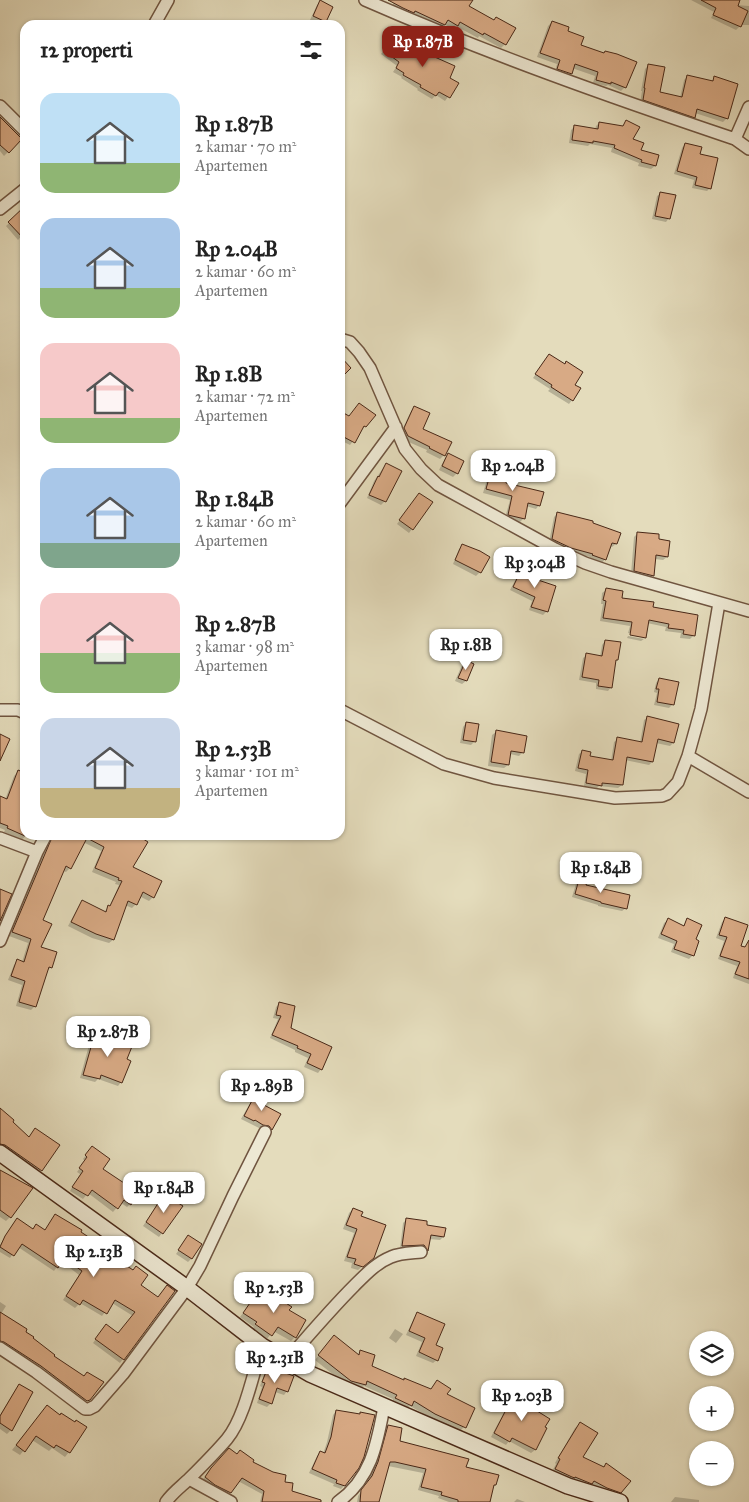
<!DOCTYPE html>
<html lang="id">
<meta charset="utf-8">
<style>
:root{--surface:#fff;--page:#f6f6f6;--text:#222;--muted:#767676;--accent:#8f2418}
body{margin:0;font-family:"IM FELL Great Primer",serif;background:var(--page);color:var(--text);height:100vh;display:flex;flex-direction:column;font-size:19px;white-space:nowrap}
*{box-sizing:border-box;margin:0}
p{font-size:16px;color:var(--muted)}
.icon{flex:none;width:28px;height:28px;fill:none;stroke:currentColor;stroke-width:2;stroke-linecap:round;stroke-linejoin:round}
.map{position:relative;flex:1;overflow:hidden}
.drawer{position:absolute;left:20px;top:20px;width:325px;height:820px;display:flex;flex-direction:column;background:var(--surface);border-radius:15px;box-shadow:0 1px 4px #0004}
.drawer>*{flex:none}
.controls{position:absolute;left:689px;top:1331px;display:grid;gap:10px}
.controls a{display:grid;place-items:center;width:45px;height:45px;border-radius:50%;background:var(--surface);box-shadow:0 1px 4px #0004;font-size:25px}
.price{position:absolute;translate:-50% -42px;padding:0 11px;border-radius:10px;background:#fff;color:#222;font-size:16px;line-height:32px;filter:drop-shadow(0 1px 2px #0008)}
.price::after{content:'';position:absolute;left:50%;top:30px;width:15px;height:11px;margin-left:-8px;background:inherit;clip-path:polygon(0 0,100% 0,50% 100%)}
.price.current{background:var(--accent);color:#fff}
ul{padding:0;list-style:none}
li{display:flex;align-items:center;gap:15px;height:125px;padding:0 20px}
li span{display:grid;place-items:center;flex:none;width:140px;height:100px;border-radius:15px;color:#555}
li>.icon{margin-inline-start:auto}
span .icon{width:60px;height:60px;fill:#fffc;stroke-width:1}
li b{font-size:21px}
h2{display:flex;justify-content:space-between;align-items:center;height:60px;padding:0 20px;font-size:21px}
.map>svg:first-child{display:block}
.shadow{fill:#0003}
.building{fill:#d8aa85;stroke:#492817}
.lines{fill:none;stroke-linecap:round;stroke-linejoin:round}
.street-casing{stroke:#705540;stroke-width:14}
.secondary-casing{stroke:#492817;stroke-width:18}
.street{stroke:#ede8d3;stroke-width:11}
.secondary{stroke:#ede8d3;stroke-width:15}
</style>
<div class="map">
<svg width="749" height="1502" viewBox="0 0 749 1502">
<rect width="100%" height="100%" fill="#e4dcbc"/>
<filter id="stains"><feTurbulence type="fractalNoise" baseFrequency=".004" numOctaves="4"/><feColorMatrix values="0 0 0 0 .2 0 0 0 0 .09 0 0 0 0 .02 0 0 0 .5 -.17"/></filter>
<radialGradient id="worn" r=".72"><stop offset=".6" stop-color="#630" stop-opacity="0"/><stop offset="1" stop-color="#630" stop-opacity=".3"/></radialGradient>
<!-- shadow -->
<path class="shadow" d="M395 0H471L468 7 505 44 501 48 479 36 478 38 456 26 453 29 444 24 440 29 391 8Z
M691 0H739L736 5 749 6V25H741L736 30 711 18 714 12Z
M320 2 332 7 325 21 321 25 310 20 317 5Z
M552 22 566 32 579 46 625 87 621 91 608 85 606 86 593 83 595 76 572 68 571 74 567 77 555 72 557 64 537 57 548 26Z
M394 38 457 84 445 101 436 95 432 99 417 90 418 89 401 78 402 77 393 72 397 66 381 54Z
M649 65 659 93 680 98 684 80 688 76 711 82 715 78 727 118 723 122 695 113 694 117 691 120 640 103 642 91H641L645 69Z
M25 84V95L20 90Z
M25 110V124L19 119Z
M0 118 21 139 4 156 0 151Z
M627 121 632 139 640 151 655 166 651 169 638 166 639 163 611 152 612 148 590 144 588 146 569 143 571 130 574 127 595 130 596 126 599 123 622 127Z
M685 144 710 188 707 191 692 188 694 180 674 174 682 148Z
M661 193 669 218 666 222 652 219 657 196Z
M21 212 25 216V232L18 240 6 226Z
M549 355 564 365 573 386 572 400 569 404 548 391 550 389 533 378Z
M415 407 422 429 444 455 440 459 426 452 427 450 404 440 401 432 411 411Z
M340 413 365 426 350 445 340 440Z
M449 455 457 473 453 477 439 470 445 458Z
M386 464 385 501 381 505 367 498 374 481Z
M493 465 504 484 539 505 536 509 526 506 523 519 520 522 505 518 510 500 483 493 490 469Z
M419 494 412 529 409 533 397 524Z
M558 513 619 534 616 544 612 547 610 546 605 559 602 563 590 559V557L567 551 549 542 554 517Z
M638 533 657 540 667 557 663 560 655 559 653 575 649 579 631 574 634 537Z
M463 546 480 572 476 576 453 564 459 549Z
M523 567 534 580 547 611 543 615 529 610 532 601 510 590 520 571Z
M606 590 620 599 652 608 694 635 690 639 680 638 681 633 665 631 666 627 647 623 644 638V636L628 633 630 626 600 621 603 604H601L602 593Z
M628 636 644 639 641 641 627 638Z
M605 641 617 660 614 662 611 687 608 691 596 689V683L579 680 583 658 587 655 600 657 602 645Z
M466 662 473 664 466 681 462 684 455 681 462 665Z
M659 679 673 704 669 708 654 705 657 693 654 692 656 683Z
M648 717 678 725 673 743 670 746 656 743 652 762 649 765 625 760 622 785 618 788 599 786 597 788 584 786 586 774 575 771 579 754 583 751 589 757 611 761 614 742 618 739 640 743 644 720Z
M466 723 475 741 471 745 460 743 463 727Z
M496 732 523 752 519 756 510 754 508 765 504 768 488 766 492 735Z
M18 772 25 774V835H26L22 840 4 832 5 830 0 828V798L5 800 14 776Z
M54 835H120L131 867 153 897 149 901 139 896 136 904 132 908 125 905 113 940 109 943 92 938 68 926 79 906 83 902 104 912 109 907 119 885 115 884 116 882 92 872 101 851 83 842 70 868 66 872 63 871 41 920 39 947 51 967 47 971 35 1006 31 1010 16 1006 22 985 8 980 14 965 18 961 22 962 28 943 9 936 40 860Z
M581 874 585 886 626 908 622 911 598 906V905L572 897 578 877Z
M725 919 740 946 749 950V984L733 978 737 966 718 959 724 941 716 938 722 922Z
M668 920 683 926 687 920 695 940 693 955 689 959 671 952 674 944 658 938 664 923Z
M279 1004 289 1028 330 1048 321 1069 318 1073 304 1067 308 1058 295 1052V1050L270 1038 278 1019 273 1018 276 1007Z
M95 1035 125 1060 121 1082 118 1086 98 1079 95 1082 80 1078 91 1038Z
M257 1093 262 1105 279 1115 268 1132 264 1128H259L241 1119 254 1096Z
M0 1112 11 1122 41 1170 38 1174 0 1148Z
M89 1151 101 1169 129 1188 132 1185 130 1204 127 1207 121 1203 113 1212 88 1193 83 1199 70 1191 80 1174 77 1172 85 1161 83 1159Z
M0 1172 10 1217 6 1221 0 1217Z
M161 1199 181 1207 159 1237 143 1226Z
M353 1209 360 1217 368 1262 358 1270 351 1268 352 1263 344 1261 354 1233 343 1229 349 1213Z
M407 1219 425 1226 444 1229 443 1237 440 1240 429 1239 427 1250 424 1253 400 1249 403 1223Z
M14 1223 32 1230 79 1233 117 1260 139 1286 158 1298 174 1291 120 1363 93 1343 103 1329 117 1334 133 1316 112 1303 102 1316 80 1303 75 1308 63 1300 79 1275 61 1261 54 1271 18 1247 10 1258 0 1252V1245Z
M188 1237 192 1258 188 1262 176 1254Z
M261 1288 288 1311 295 1337 291 1341 273 1331 267 1339 252 1329 254 1327 240 1317Z
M0 1302 6 1306 1 1314 53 1357 97 1391 82 1405 0 1346Z
M418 1314 434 1346 437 1360 433 1363 416 1356 422 1342 406 1335 414 1318Z
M395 1329 403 1334 396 1343 389 1338Z
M330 1341 357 1355 360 1352 370 1367 403 1381 405 1379 430 1390 437 1382 464 1427 460 1431 431 1418 410 1406 406 1409 392 1403 393 1399 364 1386 360 1389 346 1385 315 1360Z
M268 1369 287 1391 284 1395 275 1392 271 1403 267 1407 257 1403 262 1387 260 1386 265 1372Z
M16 1389 32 1393 11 1430 7 1434 0 1429V1415Z
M513 1391 528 1407 543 1428 546 1429 535 1450 531 1453 509 1441 506 1445 491 1437 504 1412 501 1410 510 1395Z
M43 1411 60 1416 85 1427 69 1452 65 1457 52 1448 49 1451 32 1440 20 1455 12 1450Z
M336 1411 358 1415 361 1413 345 1485 341 1489 333 1486 334 1484 309 1473 317 1456 320 1452 323 1454 327 1442 333 1415Z
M580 1424 582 1458 603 1468 606 1464 613 1468 629 1481 616 1496 551 1473 556 1464 555 1463 575 1428Z
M388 1427 398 1442 465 1468 495 1485 492 1488 488 1502H449L438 1498 439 1496 418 1490 423 1473 388 1466 378 1502H357L358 1496 368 1481 374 1467 384 1431Z
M229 1450 284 1483 290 1492 320 1502H260L262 1494 238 1481 226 1496 202 1481 207 1473Z
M675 1497 699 1500V1502H671Z
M517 1499 525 1502H514Z"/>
<!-- building -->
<path class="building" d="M320 0 333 7 326 22 313 16Z
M388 0H473L469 6 494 20 496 17 516 28 506 45 484 33 483 35 460 22 458 26 448 20 445 25 415 11 414 13 403 8Z
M701 0H740L738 6 748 11 741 27 713 15 716 8Z
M552 21 569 27 568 31 584 37 581 45 604 53 605 51 617 54 637 62 626 88 611 82V84L596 80 598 72 575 64 572 74 557 69 560 60 540 53Z
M394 36 416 52 419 48 428 54 455 66 450 78 459 83 450 98 439 92 436 96 420 87 421 85 403 75 404 73 396 68 399 62 384 51Z
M648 64 665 67 660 92 682 97 687 75 713 81 714 76 738 84 728 119 697 109 695 118 643 100 645 88H644Z
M0 117 22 139 9 153 0 145Z
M626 120 640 127 633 139 644 143 641 150 659 155 656 166 641 162 642 160 614 148 615 145 593 141V143L572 140 574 125 598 129 599 122 623 126Z
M685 143 702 147 700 154 718 158 711 189 695 185 697 177 677 171Z
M660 192 676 195 670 219 655 216Z
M25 206V240L8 222Z
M549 354 565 364 566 361 583 372 575 385 581 388 573 401 551 387 552 385 535 374Z
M340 356 351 368 340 379Z
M359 403 376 415 366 427 364 426 355 443 340 435V411L349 416Z
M414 406 430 413 423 429 452 442 445 456 429 448 430 447 408 436 404 428Z
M448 453 464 461 458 474 442 466Z
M386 463 402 471 386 502 369 495 378 476 379 477Z
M493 464 510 468 506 483 544 492 540 506 528 503 525 519 508 515 512 496 486 489Z
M419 493 433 502 413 530 399 520Z
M557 512 593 521V523L621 533 617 544 612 543 606 560 592 555 593 554 571 548 552 539Z
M637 532 659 534V539L670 541 668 557 656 555 654 576 634 571Z
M462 544 480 551 490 557 481 573 455 560Z
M523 566 538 573 535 579 556 586 548 612 531 607 535 597 513 587Z
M606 588 623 591 622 598 654 602 653 607 698 615 695 636 683 634 684 630 668 628 669 624 649 620 646 638 630 635 632 622 603 618 606 601 603 600Z
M605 640 621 642 618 660H616L612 688 598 686 599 680 582 677 586 653 602 656Z
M466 660 474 664 467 681 458 678Z
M659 678 679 682 674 705 657 702 659 689H656Z
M647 716 679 724 674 743 658 739 653 762 627 757 623 785 602 783V786L586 783 588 770 578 768 582 750 591 752 590 756 613 760 617 737 642 742Z
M466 722 479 724 476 742 463 740Z
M496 730 527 736 524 753 511 751 509 765 491 762Z
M0 734 10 739 0 761Z
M18 770 25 773V787L21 799 25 800V836L7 828 8 826 0 823V796L7 799Z
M53 835H123L131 839 134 835H137L148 842 133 867 162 881 154 898 143 892 137 905 128 901 114 940 96 934 71 922 82 900 106 912 108 905 110 906 122 881 118 880 119 878 95 868 104 847 87 838 71 869 66 866 43 920 52 924 41 947 57 952 52 968 49 967 36 1007 19 1002 25 981 11 976 17 959 24 962 31 939 12 932Z
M581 872 589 875 586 885 630 895 627 909 601 903V902L575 894Z
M0 889 12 894 0 921Z
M725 917 748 925 741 946 745 947 749 940V979L735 974 740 962 720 956 727 937 719 935Z
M668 918 684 926 687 918 702 925 696 939 699 941 694 956 674 949 677 941 661 934Z
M279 1002 295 1006 291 1028 332 1047 322 1070 307 1063 311 1054 297 1048 298 1046 272 1035 281 1016 276 1015Z
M95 1033 114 1038 115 1036 133 1044 127 1059 131 1061 122 1083 101 1075 100 1079 83 1075Z
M257 1091 268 1097 264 1105 281 1114 272 1130 269 1126 263 1125 255 1120 254 1121 244 1116Z
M0 1108 14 1120 13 1122 29 1137 35 1128 60 1145 42 1171 5 1145 0 1144Z
M92 1146 110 1159 103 1169 130 1187 132 1183 142 1189 131 1205 124 1200 118 1209 92 1190 88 1196 72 1187 83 1171 79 1168 87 1157 85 1155Z
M0 1170 33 1188 11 1218 0 1210Z
M164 1194 183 1206 163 1234 146 1222Z
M353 1208 363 1212 361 1216 386 1225 374 1258 363 1267 354 1264 356 1259 347 1257 357 1229 346 1225Z
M55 1214 82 1230 81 1232 120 1258 118 1260 133 1270 136 1266 148 1275 141 1285 158 1297 167 1285 175 1291 124 1360 95 1339 106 1324 118 1333 135 1312 115 1300 107 1314 83 1300 80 1305 66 1296 82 1271 64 1258 58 1268 22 1244 14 1256 0 1247 5 1236 17 1218 33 1229 36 1224 45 1230Z
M406 1218 427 1221V1225L446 1228 444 1237 431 1235 428 1251 424 1245 402 1246Z
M188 1235 202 1244 192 1259 178 1250Z
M261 1287 292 1307 289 1310 306 1320 296 1338 278 1327 272 1336 255 1324 257 1322 243 1313Z
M0 1312 27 1329 26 1332 34 1337 33 1338 55 1355 54 1356 84 1376 87 1372 104 1382 90 1400 87 1401 41 1366 4 1342 0 1341Z
M417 1312 445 1324 436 1345 443 1348 438 1361 419 1352 425 1338 409 1331Z
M334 1335 359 1355 360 1350 375 1355 372 1366 404 1380V1378L431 1389 437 1380 451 1389 447 1394 475 1408 466 1428 435 1414 414 1401 412 1406 395 1398 397 1395 367 1381 366 1385 351 1381 318 1355Z
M268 1367 294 1376 288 1392 277 1388 272 1404 259 1399 265 1383 262 1382Z
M19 1384 33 1392 12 1431 0 1423V1416Z
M513 1390 533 1401 529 1406 550 1419 545 1427 547 1428 536 1450 512 1438 510 1442 494 1433 507 1408 504 1406Z
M47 1405 60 1415 61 1413 75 1422 76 1420 87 1427 70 1453 56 1445 54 1448 36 1436 25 1452 16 1445Z
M336 1410 360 1414V1412L375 1415 364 1457 359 1468 345 1486 336 1483 337 1480 312 1469 320 1451 325 1453 331 1437Z
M580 1422 598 1433 583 1457 604 1467 606 1463 631 1481 621 1493 607 1488 594 1481 592 1484 575 1477V1478L572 1477 555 1469 560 1459 558 1458Z
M388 1425 402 1428 400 1441 469 1459 466 1467 499 1475 496 1485H494L490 1502H458V1500L441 1495 442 1492 421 1487 426 1469 395 1462H390L379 1502H360L361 1490 372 1476 378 1462Z
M229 1448 237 1454 240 1450 254 1460 253 1462 273 1472 286 1475 285 1482 293 1483 292 1491 321 1500V1502H262L264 1491 242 1478 231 1493 215 1485 205 1477 211 1468Z"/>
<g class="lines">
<defs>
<path id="street" d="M365 0C486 53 610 97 735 139L749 149
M154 25 168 0
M0 106 25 131
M735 139 749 107
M0 209 25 189
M340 339 350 342 359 352 370 368 405 449 421 469 438 485 555 549 585 563 611 572 749 611
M340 503 396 427
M0 710H18L25 713
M340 710 444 764 494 778 615 798 662 796 667 794 678 782 688 756 701 709 719 603
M688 756 749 792
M0 838 37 852
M0 941 37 852 46 835
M0 1348 36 1372 81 1406 85 1409H89L95 1406 123 1374 187 1288 200 1266 233 1196 265 1132
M287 1360C309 1335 331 1309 354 1286 365 1275 376 1263 391 1257 400 1253 411 1253 421 1252
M189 1479 231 1502
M166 1502C173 1492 182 1486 190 1478 203 1465 216 1452 227 1439 245 1417 253 1373 262 1346
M338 1502C371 1479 377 1444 384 1407"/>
<path id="secondary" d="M0 1153 187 1288 262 1346 310 1374 568 1486 620 1502"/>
</defs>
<!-- street casing -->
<use href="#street" class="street-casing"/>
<!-- secondary casing -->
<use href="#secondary" class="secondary-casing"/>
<!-- street -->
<use href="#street" class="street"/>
<!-- secondary -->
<use href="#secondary" class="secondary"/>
</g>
<rect width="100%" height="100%" filter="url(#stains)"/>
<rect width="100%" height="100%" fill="url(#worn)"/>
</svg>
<div class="controls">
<a><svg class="icon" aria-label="layers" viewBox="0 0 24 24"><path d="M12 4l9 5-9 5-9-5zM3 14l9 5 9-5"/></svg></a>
<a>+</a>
<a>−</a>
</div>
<b class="price current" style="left:423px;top:68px">Rp 1.87B</b>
<b class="price" style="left:513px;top:492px">Rp 2.04B</b>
<b class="price" style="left:535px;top:589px">Rp 3.04B</b>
<b class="price" style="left:466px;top:671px">Rp 1.8B</b>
<b class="price" style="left:601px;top:894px">Rp 1.84B</b>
<b class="price" style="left:108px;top:1058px">Rp 2.87B</b>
<b class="price" style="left:262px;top:1112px">Rp 2.89B</b>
<b class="price" style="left:164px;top:1214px">Rp 1.84B</b>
<b class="price" style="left:94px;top:1278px">Rp 2.13B</b>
<b class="price" style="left:274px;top:1314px">Rp 2.53B</b>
<b class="price" style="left:275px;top:1384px">Rp 2.31B</b>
<b class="price" style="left:522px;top:1422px">Rp 2.03B</b>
<section class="drawer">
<h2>12 properti<svg class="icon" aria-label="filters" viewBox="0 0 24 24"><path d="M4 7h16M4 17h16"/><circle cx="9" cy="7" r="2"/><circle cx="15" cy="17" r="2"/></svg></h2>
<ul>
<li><span style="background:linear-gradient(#bfe0f5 70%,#8fb573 0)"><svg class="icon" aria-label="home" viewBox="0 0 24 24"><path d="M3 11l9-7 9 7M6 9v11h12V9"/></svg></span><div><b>Rp 1.87B</b><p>2 kamar · 70 m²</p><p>Apartemen</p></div></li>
<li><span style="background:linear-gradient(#a9c7e8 70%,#8fb573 0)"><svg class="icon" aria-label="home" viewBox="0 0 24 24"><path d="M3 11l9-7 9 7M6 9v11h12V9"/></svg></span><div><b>Rp 2.04B</b><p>2 kamar · 60 m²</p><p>Apartemen</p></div></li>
<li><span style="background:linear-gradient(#f6c9c9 75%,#8fb573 0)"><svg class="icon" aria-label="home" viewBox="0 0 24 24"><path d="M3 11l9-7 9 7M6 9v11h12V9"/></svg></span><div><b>Rp 1.8B</b><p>2 kamar · 72 m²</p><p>Apartemen</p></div></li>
<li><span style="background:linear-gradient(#a9c7e8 75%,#7fa58c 0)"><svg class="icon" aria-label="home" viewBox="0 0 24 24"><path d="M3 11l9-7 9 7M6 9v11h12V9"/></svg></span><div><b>Rp 1.84B</b><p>2 kamar · 60 m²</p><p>Apartemen</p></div></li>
<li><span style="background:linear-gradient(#f6c9c9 60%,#8fb573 0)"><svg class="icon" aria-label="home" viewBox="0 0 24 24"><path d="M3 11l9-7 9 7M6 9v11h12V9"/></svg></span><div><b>Rp 2.87B</b><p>3 kamar · 98 m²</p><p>Apartemen</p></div></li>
<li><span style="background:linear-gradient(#c9d6e8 70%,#c2b280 0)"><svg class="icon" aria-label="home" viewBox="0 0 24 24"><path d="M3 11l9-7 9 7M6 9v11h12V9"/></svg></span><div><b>Rp 2.53B</b><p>3 kamar · 101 m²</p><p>Apartemen</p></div></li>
</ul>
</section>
</div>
